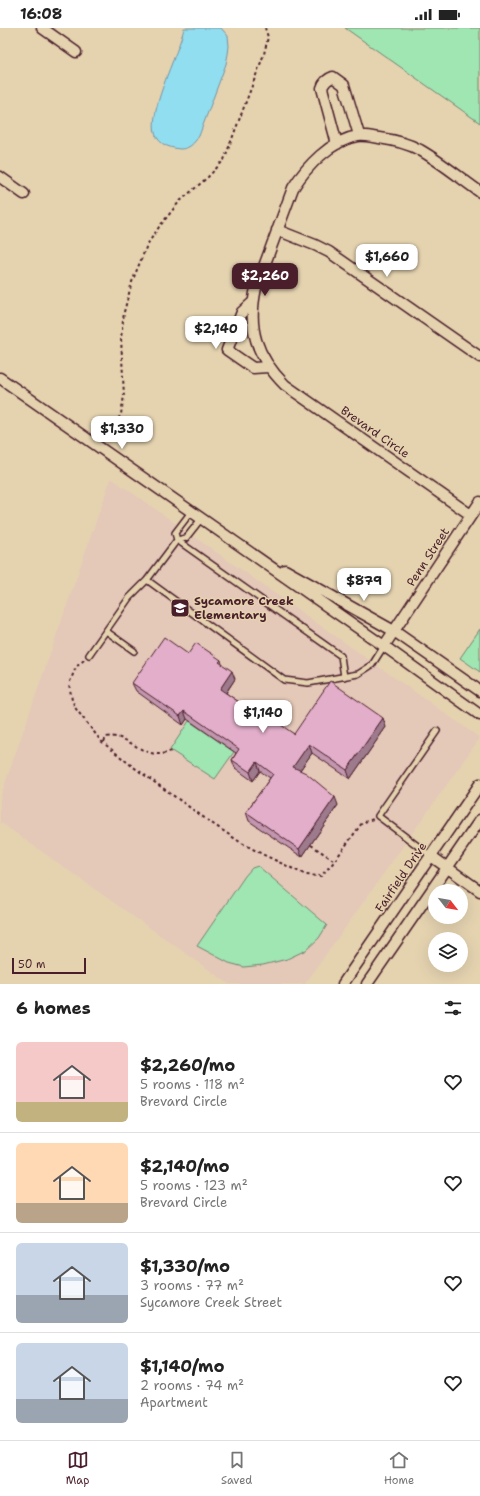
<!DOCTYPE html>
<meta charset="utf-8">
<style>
:root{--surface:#fff;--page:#f2f2f2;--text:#222;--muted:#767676;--line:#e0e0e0;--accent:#4a1f2b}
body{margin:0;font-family:"Shantell Sans",sans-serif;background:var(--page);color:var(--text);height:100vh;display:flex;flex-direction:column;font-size:15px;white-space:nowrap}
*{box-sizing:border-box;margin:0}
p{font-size:13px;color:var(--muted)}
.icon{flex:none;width:22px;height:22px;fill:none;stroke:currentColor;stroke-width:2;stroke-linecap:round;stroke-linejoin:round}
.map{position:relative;height:956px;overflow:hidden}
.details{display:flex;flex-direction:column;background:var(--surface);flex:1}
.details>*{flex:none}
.needle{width:26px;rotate:121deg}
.controls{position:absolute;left:428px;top:856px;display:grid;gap:8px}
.controls a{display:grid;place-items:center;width:40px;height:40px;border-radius:50%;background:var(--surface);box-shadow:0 4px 16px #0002;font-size:20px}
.scale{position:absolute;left:12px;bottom:10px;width:74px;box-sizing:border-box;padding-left:4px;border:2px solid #4a1f2b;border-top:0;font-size:11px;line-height:14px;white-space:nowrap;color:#4a1f2b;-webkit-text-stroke:3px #e5d3b0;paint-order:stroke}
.price{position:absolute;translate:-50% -34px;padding:0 9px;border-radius:8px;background:#fff;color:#222;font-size:13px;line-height:26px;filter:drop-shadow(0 1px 2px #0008)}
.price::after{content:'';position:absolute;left:50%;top:24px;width:12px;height:9px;margin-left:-6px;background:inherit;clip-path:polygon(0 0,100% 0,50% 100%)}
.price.selected{background:var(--accent);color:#fff}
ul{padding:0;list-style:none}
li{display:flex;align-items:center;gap:12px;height:100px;padding:0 16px}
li+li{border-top:1px solid var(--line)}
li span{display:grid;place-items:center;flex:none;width:112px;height:80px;border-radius:6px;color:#555}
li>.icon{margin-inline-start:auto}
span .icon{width:48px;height:48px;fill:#fffc;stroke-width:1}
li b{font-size:17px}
h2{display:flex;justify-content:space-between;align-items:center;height:48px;padding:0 16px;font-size:17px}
.status{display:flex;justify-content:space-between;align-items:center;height:28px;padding:0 20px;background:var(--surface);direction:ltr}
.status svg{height:11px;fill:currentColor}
.tab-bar{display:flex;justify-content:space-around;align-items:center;height:56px;border-top:1px solid var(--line);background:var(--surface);font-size:11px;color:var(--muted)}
.tab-bar a{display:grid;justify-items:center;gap:2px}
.tab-bar .selected{color:var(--accent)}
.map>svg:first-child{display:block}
.built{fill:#e4c8b8}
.green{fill:#9fe6b3;stroke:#74826f}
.water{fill:#91def0;stroke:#7592a1}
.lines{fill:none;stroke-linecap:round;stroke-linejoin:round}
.service-casing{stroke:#4a1f2b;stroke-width:8}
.minor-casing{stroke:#4a1f2b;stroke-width:13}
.path{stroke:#4a1f2b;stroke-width:2;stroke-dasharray:3 3;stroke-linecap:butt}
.service{stroke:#e5d3b0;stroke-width:5}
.minor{stroke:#e5d3b0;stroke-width:10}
.wall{fill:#c296ae;stroke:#4a1f2b}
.shaded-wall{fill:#9e7a8d;stroke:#4a1f2b}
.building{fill:#e2aeca;stroke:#4a1f2b}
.labels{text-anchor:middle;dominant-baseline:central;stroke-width:3;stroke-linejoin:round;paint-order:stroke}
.street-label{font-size:12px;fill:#4a1f2b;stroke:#e5d3b0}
.poi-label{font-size:12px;font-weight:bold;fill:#4a1f2b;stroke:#e5d3b0;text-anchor:start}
</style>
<div class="status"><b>16:08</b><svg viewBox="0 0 49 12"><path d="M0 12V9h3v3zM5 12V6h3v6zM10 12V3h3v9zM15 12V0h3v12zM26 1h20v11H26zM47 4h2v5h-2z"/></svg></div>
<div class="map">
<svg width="480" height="956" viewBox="0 0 480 956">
<rect width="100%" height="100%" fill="#e5d3b0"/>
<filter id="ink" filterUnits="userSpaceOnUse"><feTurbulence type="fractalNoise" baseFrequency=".025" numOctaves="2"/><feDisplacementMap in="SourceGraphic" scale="8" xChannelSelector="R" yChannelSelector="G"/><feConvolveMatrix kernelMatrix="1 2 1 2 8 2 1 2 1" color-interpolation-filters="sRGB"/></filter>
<g filter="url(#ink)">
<!-- built -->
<path class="built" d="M111 450 480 710 305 956H229L0 794V770Z"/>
<!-- green -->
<path class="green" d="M345 0H480V95Z
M480 601V644L460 630Z
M189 693 234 724 215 751 170 722Z
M258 838 327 897 319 910 306 922 287 931 263 937 244 939 229 935 197 918 245 848 252 840Z"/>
<!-- water -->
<path class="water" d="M184 0H221L228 8 229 18 228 26 226 36 199 108C194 115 190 121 180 121 172 120 163 118 158 111 142 93 180 23 184 0Z"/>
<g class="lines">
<defs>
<path id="service" d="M191 484 175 505 177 512 341 628 344 649
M201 491 186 510 177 512 147 552 284 652 308 655 358 646 372 637 384 618
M106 603 134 623
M89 627 129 570 147 552
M431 828 378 788 437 703"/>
<path id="minor" d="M42 0 76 24
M337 116 322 60C324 54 327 51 333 49L344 57 359 107
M0 149 24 166
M277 202 315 217 329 224 480 329
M252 275 242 284 227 322 253 340 268 339
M0 350 384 618 480 687
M471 487 285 357C256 328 247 300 256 260L293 160C306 139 331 112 358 108 364 107 372 109 379 110 394 112 407 115 420 122 441 134 460 150 480 164
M285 542 394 603 480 663
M384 618 480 474
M431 828 480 863
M343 956 480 756
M367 956 480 792"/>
</defs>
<!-- service casing -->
<use href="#service" class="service-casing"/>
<!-- minor casing -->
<use href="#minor" class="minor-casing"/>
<!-- path -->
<path class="path" d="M107 412 121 386 124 368 121 310 124 284 132 254 147 217 159 199 179 174 208 149 224 132 264 26 268 9 265 0
M84 632 76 639 69 656 72 672 76 681 101 713 132 738 210 794 240 814 262 826 306 847 321 848 333 835 362 795 373 791
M104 714 106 709C127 705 139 727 160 726 164 726 168 724 172 723
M311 817 335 833"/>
<!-- service -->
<use href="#service" class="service"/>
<!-- minor -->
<use href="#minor" class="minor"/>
</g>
<!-- wall -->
<path class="wall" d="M188 626 221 632 222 636 235 651 226 665 268 694 294 706 386 699 350 751 312 725 300 742 338 777 302 829 249 793 246 784 270 750 260 743 253 753 235 740 232 732 236 725 187 691 183 697 136 663 132 655Z"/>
<!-- shaded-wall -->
<path class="shaded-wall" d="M232 643 235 651 223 669 220 661Z
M184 683 187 691 183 697 180 688Z
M383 690 386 699 350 751 347 742Z
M309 716 312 725 296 748 293 739Z
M257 734 260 743 253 753 250 744Z
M335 769 338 777 302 829 299 821Z"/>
<!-- building -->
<path class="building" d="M164 609 188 626 196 615 221 632 219 634 232 643 220 661 268 694 271 690 294 706 330 653 383 690 347 742 309 716 293 739 306 745 335 769 299 821 246 784 273 746 257 734 250 744 232 732 239 721 184 683 180 688 132 655Z"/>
</g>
<!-- icons -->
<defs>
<symbol id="school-square" viewBox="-11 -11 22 22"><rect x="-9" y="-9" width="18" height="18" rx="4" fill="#4a1f2b" stroke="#e5d3b0"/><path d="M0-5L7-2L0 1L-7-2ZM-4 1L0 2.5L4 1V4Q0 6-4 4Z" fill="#fff"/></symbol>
</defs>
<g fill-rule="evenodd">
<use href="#school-square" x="169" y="569" width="22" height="22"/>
</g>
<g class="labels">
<!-- street labels -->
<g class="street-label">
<text transform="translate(375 404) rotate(35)">Brevard Circle</text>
<text transform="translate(428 529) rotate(-57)">Penn Street</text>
<text transform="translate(401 849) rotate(-56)">Fairfield Drive</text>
</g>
<!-- poi labels -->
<g class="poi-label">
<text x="194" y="573">Sycamore Creek<tspan x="194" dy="14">Elementary</tspan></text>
</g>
</g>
</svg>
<div class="controls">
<a><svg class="needle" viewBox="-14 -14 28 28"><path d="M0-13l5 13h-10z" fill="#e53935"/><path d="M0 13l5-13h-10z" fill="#767676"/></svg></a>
<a><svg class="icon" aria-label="layers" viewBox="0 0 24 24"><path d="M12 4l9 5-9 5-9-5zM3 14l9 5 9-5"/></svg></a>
</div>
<div class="scale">50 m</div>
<b class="price" style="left:387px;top:250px">$1,660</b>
<b class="price selected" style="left:265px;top:269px">$2,260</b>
<b class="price" style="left:216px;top:322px">$2,140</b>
<b class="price" style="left:122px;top:422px">$1,330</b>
<b class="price" style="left:364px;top:574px">$879</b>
<b class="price" style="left:263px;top:706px">$1,140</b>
</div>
<section class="details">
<h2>6 homes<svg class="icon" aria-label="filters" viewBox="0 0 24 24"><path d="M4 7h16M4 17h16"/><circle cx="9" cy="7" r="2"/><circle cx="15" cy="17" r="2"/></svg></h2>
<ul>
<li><span style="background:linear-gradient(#f6c9c9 75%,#c2b280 0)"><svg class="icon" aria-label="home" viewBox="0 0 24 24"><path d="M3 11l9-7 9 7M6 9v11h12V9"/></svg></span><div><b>$2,260/mo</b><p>5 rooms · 118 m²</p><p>Brevard Circle</p></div><svg class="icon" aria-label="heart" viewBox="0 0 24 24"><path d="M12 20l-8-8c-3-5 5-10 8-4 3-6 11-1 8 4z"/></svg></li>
<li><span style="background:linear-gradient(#ffd9b3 75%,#b9a48a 0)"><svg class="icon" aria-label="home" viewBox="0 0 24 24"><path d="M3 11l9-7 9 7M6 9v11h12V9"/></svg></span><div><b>$2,140/mo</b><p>5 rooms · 123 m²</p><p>Brevard Circle</p></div><svg class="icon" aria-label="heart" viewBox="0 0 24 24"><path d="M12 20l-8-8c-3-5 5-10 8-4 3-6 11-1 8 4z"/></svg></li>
<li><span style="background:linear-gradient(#c9d6e8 65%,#9aa5b1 0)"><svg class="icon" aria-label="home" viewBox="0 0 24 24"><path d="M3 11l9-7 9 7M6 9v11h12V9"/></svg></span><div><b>$1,330/mo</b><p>3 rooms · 77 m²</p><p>Sycamore Creek Street</p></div><svg class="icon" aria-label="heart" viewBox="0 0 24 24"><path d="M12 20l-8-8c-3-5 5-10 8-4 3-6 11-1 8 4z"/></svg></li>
<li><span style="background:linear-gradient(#c9d6e8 70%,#9aa5b1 0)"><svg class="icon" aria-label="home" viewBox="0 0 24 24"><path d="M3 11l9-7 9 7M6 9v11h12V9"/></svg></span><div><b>$1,140/mo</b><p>2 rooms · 74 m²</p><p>Apartment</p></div><svg class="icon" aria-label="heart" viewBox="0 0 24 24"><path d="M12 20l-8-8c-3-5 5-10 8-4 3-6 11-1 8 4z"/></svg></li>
</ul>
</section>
<nav class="tab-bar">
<a class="selected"><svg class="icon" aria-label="map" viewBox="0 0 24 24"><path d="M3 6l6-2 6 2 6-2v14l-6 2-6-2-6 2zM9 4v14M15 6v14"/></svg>Map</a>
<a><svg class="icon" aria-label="saved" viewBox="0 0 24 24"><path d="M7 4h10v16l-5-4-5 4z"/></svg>Saved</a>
<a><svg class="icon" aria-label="home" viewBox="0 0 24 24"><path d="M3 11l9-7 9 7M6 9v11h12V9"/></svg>Home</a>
</nav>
